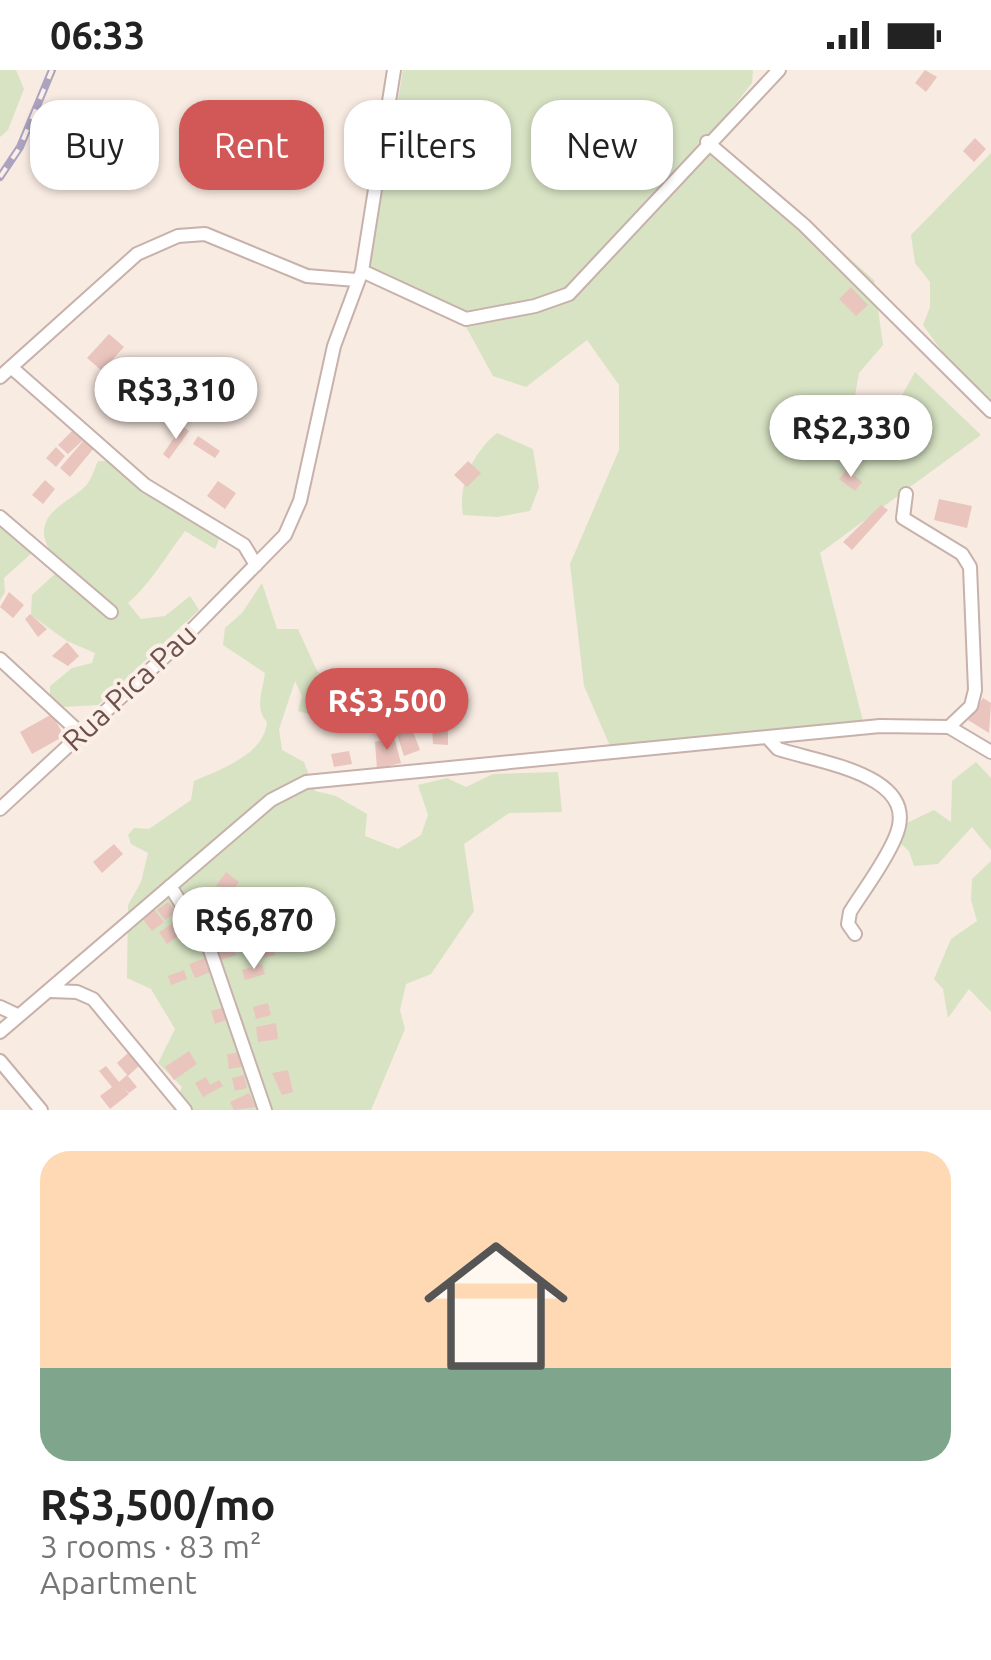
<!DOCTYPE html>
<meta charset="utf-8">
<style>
:root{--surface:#fff;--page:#f6f6f6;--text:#222;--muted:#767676;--line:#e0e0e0;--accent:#d25858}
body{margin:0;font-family:Ubuntu,sans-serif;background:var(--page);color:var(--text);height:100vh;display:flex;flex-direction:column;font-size:38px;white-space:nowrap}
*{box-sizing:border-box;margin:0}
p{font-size:32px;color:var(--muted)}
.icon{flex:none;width:55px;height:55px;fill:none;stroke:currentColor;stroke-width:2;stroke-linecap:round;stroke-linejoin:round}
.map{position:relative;height:1040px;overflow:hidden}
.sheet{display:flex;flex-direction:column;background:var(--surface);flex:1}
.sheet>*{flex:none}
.banner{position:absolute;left:30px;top:30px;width:932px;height:90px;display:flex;gap:20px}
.price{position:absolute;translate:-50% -85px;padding:0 22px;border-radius:35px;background:#fff;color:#222;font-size:32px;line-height:65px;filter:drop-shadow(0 2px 5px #0008)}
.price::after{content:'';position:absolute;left:50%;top:60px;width:30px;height:22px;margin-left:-15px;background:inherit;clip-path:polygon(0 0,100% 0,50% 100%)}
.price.active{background:var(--accent);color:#fff}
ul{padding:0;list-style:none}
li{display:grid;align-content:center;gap:20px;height:530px;padding:0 40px}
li+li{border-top:2px solid var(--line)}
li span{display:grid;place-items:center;height:310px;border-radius:30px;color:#555}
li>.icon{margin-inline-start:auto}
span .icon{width:180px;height:180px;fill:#fffc;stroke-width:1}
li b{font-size:42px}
.chip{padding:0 35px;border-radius:30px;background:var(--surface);box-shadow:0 2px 8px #0004;font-size:35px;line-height:90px}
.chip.active{background:var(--accent);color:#fff}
.status{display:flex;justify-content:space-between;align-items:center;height:70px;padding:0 50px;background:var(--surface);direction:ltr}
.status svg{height:28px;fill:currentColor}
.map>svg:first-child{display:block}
.green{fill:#d7e3c3}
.building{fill:#eac5be}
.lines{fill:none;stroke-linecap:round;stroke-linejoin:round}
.minor-casing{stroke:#c7b1ab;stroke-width:16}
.minor{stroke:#fff;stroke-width:12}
.rail-casing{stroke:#aca3bf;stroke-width:8}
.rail{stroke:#fcefe8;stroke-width:4;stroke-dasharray:11;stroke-linecap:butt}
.labels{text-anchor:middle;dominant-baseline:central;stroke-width:8;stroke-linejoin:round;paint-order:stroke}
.street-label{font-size:30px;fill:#6c514c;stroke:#fcefe8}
</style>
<div class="status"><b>06:33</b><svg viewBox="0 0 49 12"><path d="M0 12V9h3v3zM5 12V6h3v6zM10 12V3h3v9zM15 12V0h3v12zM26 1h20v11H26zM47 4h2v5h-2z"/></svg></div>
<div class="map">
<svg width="991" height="1040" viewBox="0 0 991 1040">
<rect width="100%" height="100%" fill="#f8ebe2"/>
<!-- green -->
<path class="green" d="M0 0H16L24 19 8 60 0 67Z
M403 0H753L752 13 711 65 874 210 883 275 859 303 851 347 870 364 887 352 915 302 981 365 820 483 863 651 610 676 584 616 570 494 619 380V315L587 270 526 317 493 306 465 255 370 196Z
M991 83V332L951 294 923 255 930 237V212L915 193 911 165Z
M497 363 533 379 539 417 530 441 497 447 463 445C458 413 473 383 497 363Z
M98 391H110L219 469 215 479 185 461C165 487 152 512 128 533L141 549 165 546 190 526 199 540 98 635 61 637 50 629V616L72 598 92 593 95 583 67 571 31 545 32 525 57 502C56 488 46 478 44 465 42 438 75 430 88 413 92 407 95 398 98 391Z
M0 450 35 480 4 508 5 522 0 530Z
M262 513 277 559H298L317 601 339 618 321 629 313 645 298 641 302 626 295 611 279 659 282 680 304 692 315 721 336 726 367 744 365 766 398 779 421 765 428 745 418 715 447 708 466 717 493 704 558 702 562 742 509 743 464 774 474 841 431 904 406 914 400 940 405 959 371 1040H173L182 1017 158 993 175 959 151 919 127 908 128 835 141 812 148 783 131 774 128 765 134 758 149 759 191 730 194 711C221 699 264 685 267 652 254 638 263 620 265 603L223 575 225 558 242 543Z
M976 692 991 708V780L972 757 938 794 914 796 909 781 901 774 905 754 934 740 951 752 952 711Z
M991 791V942L969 919 948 948 943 919 934 909 951 869 977 851 971 830 972 809Z"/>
<!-- building -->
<path class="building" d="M925 0 937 7 926 22 915 13Z
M108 63 121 74 103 93 90 81Z
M975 68 986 79 974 92 963 81Z
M851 217 868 235 856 246 839 229Z
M109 264 124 277 102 301 87 288Z
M182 356 189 361 169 389 163 384Z
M73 360 83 370 68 384 58 375Z
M198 366 220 381 215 388 193 374Z
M84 370 94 378 70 407 60 398Z
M56 377 65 386 56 397 46 388Z
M468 391 481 403 467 417 454 405Z
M847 399 862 412 855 421 839 409Z
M45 410 55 419 43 434 32 425Z
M218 411 236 423 225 439 207 426Z
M939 429 972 436 967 458 934 450Z
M881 435 888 440 852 480 843 472Z
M9 522 24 535 13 548 0 537Z
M30 544 47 559 38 567 25 549Z
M67 572 79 586 68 596 52 586Z
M983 628 991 633 989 663 968 650Z
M52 644 64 666 32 684 20 662Z
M432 657H448V675L433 674Z
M412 659 420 680 404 686 397 664Z
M394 667 401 693 377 699 375 672Z
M349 681 352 694 334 697 331 684Z
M114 774 123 784 102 803 93 792Z
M226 802 239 812 228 826 216 816Z
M168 832 176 842 165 850 157 840Z
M153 838 164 852 152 861 142 848Z
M246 844 249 855 228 862 224 851Z
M177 851 184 862 167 874 159 862Z
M270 863 275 885 262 888 258 865Z
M233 875 236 885 221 890 218 879Z
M206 888 211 902 195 908 189 894Z
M262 894 265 904 245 910 242 900Z
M184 900 187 909 171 915 168 906Z
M268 933 271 945 256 949 253 937Z
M225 937 229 949 215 954 211 941Z
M276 953 278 969 258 972 256 957Z
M189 981 197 994 174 1010 165 997Z
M244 982 246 996 229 999 227 984Z
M128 983 139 996 128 1006 117 993Z
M106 996 119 1012 127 1005 137 1017 129 1023 122 1016 129 1024 110 1039 100 1026 112 1017 99 1001Z
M288 1000 293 1022 282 1025 272 1003Z
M244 1005 247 1018 235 1021 232 1008Z
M206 1007 210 1015 219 1010 223 1016 203 1027 195 1013Z
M249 1023 256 1037 234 1040 230 1032Z"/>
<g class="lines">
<defs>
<path id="minor" d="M707 72 804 155 991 341
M362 201 466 249 535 236 569 224 779 0
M11 297 145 415 244 475 256 495
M0 307 137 184 178 166 205 164 307 206 356 210
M906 424 903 448 962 484 970 497 975 620 971 636 949 657
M0 447 111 542
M0 589 79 662
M767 667 778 679C821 693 923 705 895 768 884 794 865 818 850 842L848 854 855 864
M0 739 176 576 285 465 300 431 334 276 362 201 394 0
M170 816 210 880 265 1040
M51 921 77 922 93 929 185 1040
M0 937 17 945
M0 962 271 730 306 712 880 656 949 657 991 682
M0 991 41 1040"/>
</defs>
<!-- minor casing -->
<use href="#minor" class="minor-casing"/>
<!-- minor -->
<use href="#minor" class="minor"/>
<defs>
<path id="rail" d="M0 107 20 77 52 0"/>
</defs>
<!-- rail casing -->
<use href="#rail" class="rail-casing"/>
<!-- rail -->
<use href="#rail" class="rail"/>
</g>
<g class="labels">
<!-- street labels -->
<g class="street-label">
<text transform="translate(129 617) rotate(-43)">Rua Pica Pau</text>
</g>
</g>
</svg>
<b class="price" style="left:176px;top:372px">R$3,310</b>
<b class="price" style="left:851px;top:410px">R$2,330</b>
<b class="price active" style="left:387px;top:683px">R$3,500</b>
<b class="price" style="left:254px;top:902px">R$6,870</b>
<div class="banner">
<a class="chip">Buy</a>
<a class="chip active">Rent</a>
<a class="chip">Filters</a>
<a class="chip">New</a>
</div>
</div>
<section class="sheet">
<ul>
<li><span style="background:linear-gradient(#ffd9b3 70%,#7fa58c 0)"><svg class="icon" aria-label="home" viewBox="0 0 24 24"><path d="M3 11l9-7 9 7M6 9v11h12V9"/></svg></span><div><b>R$3,500/mo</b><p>3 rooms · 83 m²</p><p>Apartment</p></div></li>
</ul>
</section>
